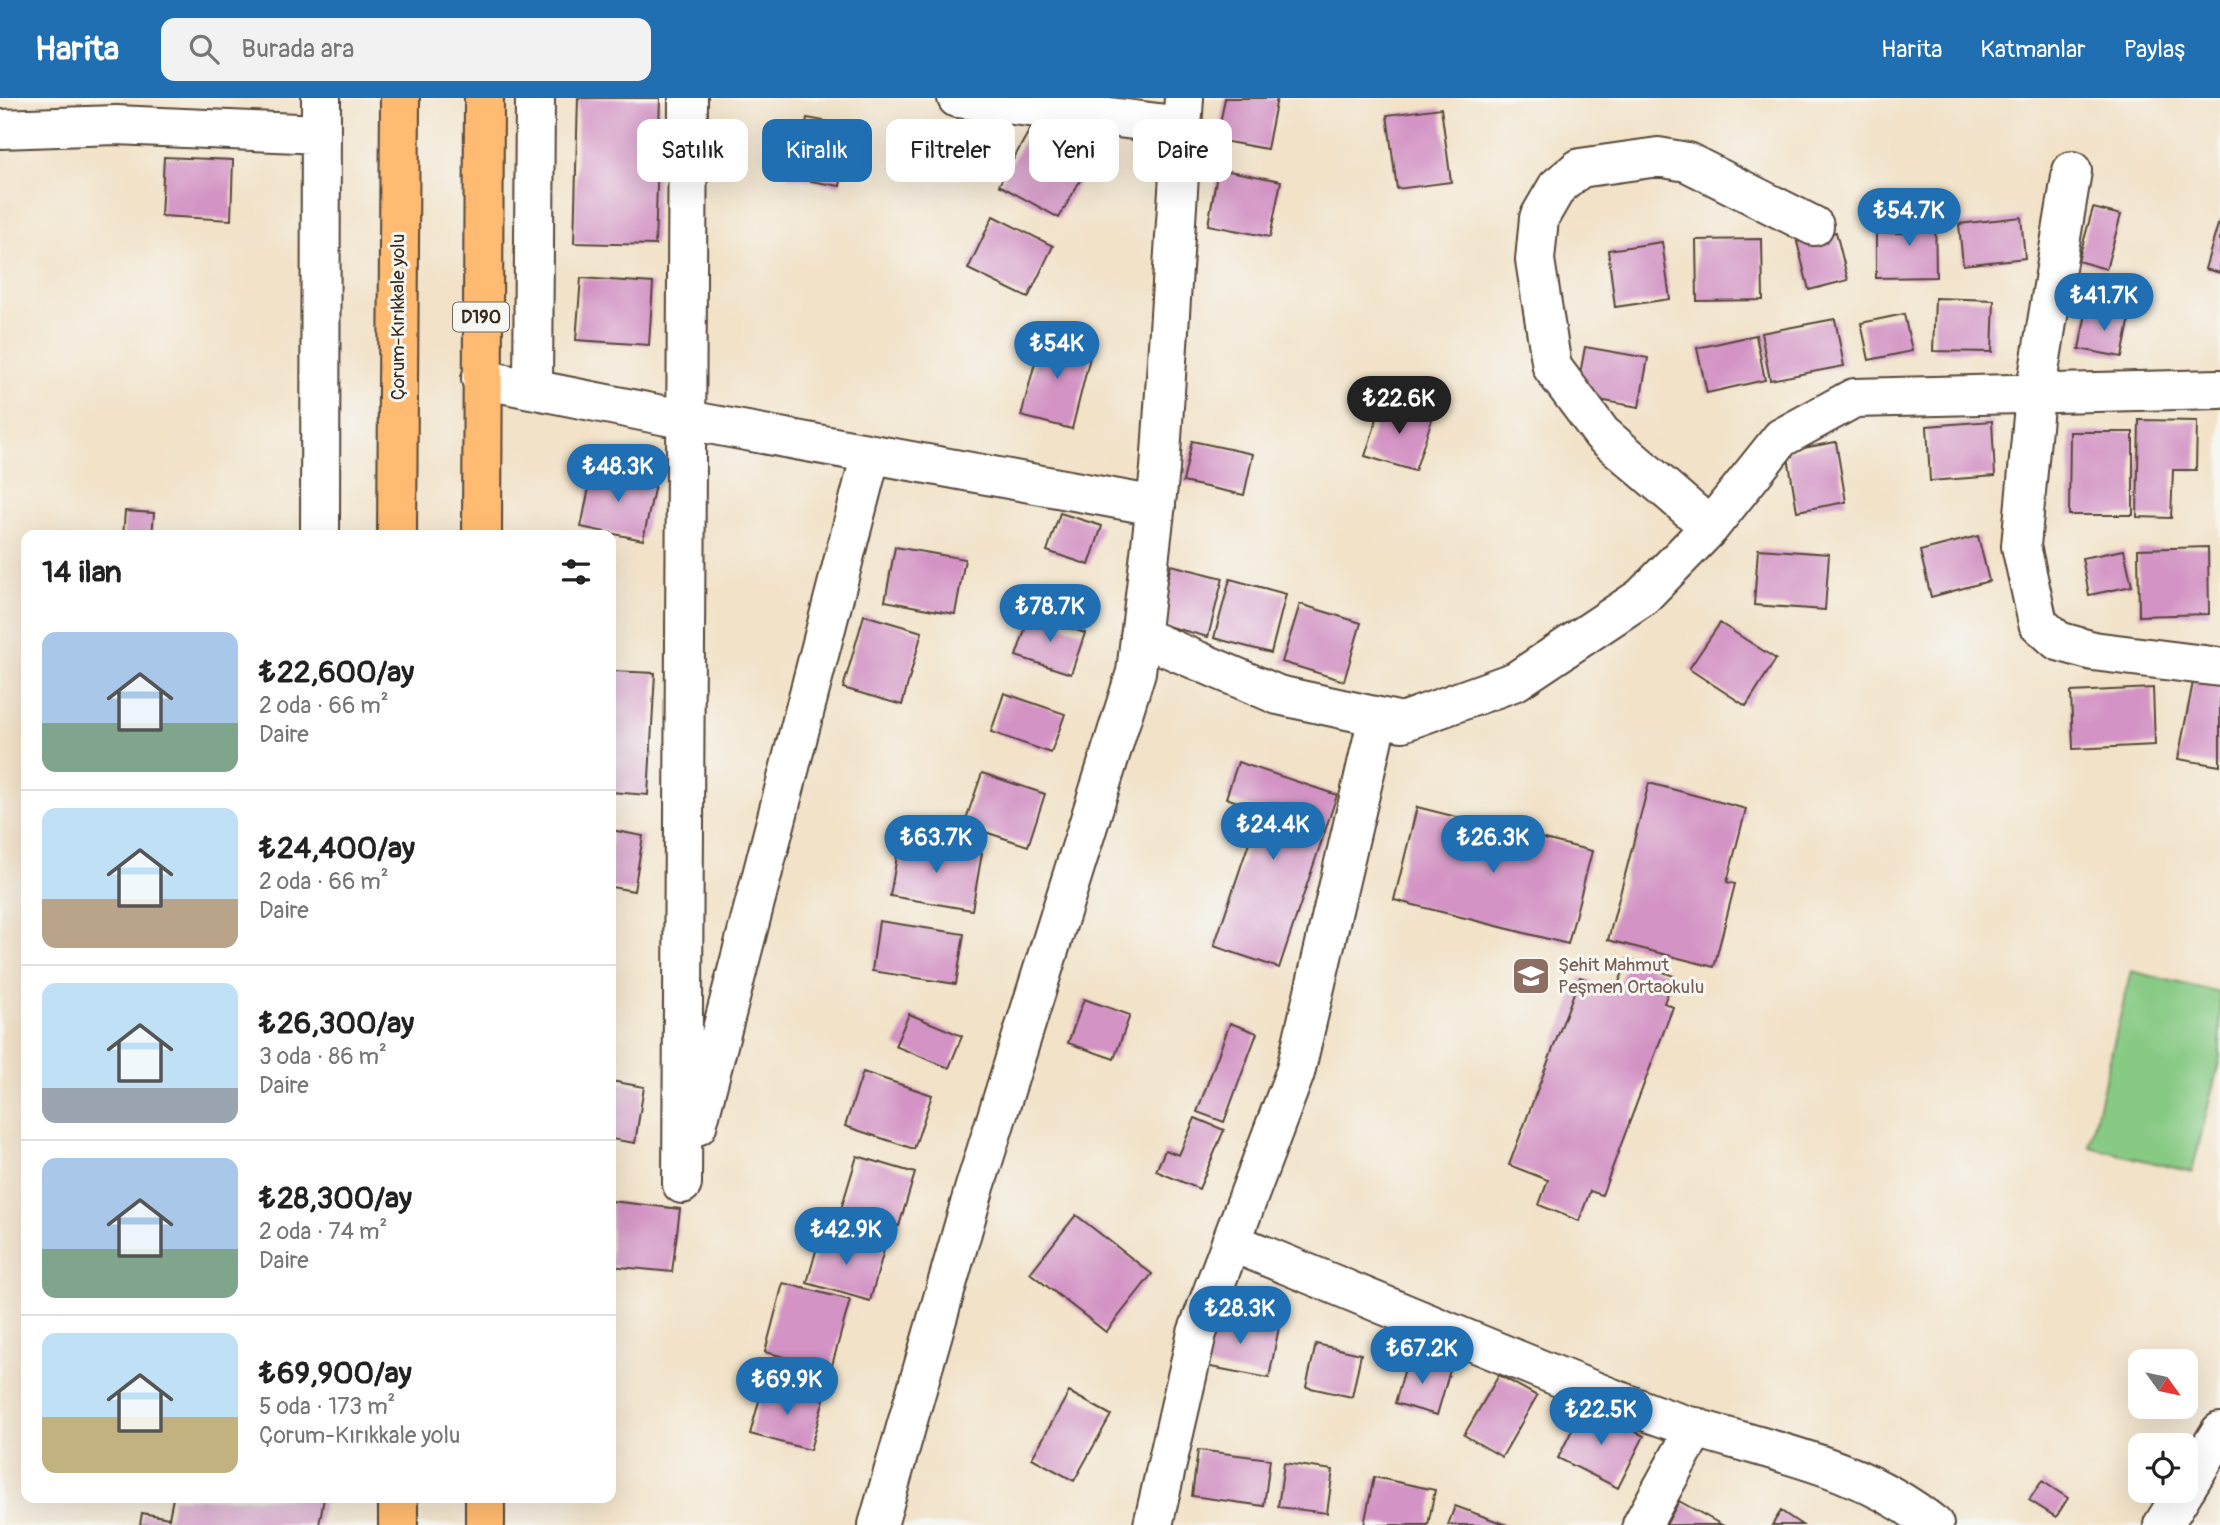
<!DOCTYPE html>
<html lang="tr">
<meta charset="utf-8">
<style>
:root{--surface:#fff;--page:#f2f2f2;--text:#222;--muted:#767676;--line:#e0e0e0;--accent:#1f6fb2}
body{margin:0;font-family:Pangolin,sans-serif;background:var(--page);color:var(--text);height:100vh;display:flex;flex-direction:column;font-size:26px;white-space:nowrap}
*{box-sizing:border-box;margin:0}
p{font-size:23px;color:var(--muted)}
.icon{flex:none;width:38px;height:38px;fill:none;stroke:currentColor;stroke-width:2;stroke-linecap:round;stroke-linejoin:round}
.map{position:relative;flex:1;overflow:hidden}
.details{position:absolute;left:21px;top:432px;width:595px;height:973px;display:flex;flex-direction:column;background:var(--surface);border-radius:14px;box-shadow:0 7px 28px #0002}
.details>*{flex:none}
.hud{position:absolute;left:637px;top:21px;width:665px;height:63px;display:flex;gap:14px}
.needle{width:46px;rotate:123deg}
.buttons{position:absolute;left:2128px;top:1251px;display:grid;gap:14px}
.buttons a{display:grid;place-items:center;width:70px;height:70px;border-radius:14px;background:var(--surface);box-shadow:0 7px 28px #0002;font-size:35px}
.price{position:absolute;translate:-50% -60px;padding:0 16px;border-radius:24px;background:var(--accent);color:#fff;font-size:23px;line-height:46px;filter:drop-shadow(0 2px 4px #0008)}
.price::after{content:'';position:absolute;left:50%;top:42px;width:21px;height:16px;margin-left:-10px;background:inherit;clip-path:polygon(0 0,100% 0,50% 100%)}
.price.active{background:#222;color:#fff}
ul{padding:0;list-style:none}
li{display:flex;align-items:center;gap:21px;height:175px;padding:0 21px}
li+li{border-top:2px solid var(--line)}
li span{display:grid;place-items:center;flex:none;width:196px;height:140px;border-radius:14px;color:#555}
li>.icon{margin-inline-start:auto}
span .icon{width:84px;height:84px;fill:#fffc;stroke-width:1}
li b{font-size:30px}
h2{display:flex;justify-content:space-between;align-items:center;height:84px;padding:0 21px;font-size:30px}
.tag{padding:0 24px;border-radius:14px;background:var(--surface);box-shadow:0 7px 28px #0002;font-size:24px;line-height:63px}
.tag.active{background:var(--accent);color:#fff}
header{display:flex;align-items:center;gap:42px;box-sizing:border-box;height:98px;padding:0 35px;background:var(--accent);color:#fff}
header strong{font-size:33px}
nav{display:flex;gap:38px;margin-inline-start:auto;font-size:24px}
.search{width:490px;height:63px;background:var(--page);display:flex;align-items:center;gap:18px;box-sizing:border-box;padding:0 24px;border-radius:14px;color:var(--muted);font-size:26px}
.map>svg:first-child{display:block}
.green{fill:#87ca84;stroke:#617a51;stroke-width:2}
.building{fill:#d393c4}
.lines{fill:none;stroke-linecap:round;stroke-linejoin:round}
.minor-casing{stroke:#564638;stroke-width:42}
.highway-casing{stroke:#564638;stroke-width:42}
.minor{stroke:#fff;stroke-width:38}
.highway{stroke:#ffbb71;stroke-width:38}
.labels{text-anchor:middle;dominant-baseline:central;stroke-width:6;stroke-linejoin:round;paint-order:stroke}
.shield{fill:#f6f6f2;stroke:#73675e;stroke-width:2}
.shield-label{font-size:18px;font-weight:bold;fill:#3b2a1e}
.street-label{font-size:19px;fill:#3b2a1e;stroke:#f6f6f2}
.education-label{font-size:19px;fill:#785e54;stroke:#f6f6f2;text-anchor:start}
</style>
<header>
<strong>Harita</strong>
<div class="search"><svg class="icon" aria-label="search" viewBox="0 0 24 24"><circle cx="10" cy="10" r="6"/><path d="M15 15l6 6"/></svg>Burada ara</div>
<nav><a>Harita</a><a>Katmanlar</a><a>Paylaş</a></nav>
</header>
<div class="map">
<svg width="2220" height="1427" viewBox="0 0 2220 1427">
<rect width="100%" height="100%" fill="#f6f6f2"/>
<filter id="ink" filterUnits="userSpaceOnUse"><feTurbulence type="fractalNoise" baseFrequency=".0143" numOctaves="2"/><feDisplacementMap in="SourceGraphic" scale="14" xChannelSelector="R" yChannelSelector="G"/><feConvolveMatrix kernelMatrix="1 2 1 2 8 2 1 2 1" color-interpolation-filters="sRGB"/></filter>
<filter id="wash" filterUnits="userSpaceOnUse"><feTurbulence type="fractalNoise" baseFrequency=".00686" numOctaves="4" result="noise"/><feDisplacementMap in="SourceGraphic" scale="28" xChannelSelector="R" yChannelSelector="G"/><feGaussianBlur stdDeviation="1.57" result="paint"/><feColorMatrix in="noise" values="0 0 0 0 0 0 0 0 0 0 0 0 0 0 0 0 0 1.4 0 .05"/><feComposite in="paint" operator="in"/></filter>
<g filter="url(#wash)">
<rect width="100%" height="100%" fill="#f2e2c8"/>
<!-- green -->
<path class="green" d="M2131 873 2220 895V960L2192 1074 2089 1049Z"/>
<g id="blocks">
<!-- building -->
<path class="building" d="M578 0H660L655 147 574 145Z
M1225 0H1277L1267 51 1217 42Z
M1441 10 1451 84 1397 91 1387 17Z
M1039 15 1099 49 1059 120 999 87Z
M807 20 851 28 840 88 787 79 793 46 802 48Z
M164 59 233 62 231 122 161 118Z
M1218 71 1281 83 1270 139 1208 127Z
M1935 109 1936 179 1876 180V135H1909V110Z
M2093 110 2121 117 2106 171 2078 163Z
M993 118 1053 148 1028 200 968 171Z
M2021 119 2025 160 1963 167 1959 126Z
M2220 120V175L2205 171Z
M1836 134 1848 182 1809 192 1797 144Z
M1762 141 1763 202 1697 203 1696 142Z
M1662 144 1670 201 1615 209 1608 152Z
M581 180 653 185 649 247 576 242Z
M1935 200 1994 202 1992 254 1933 253Z
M2087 210 2130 219 2122 259 2079 251Z
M1904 216 1912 253 1869 262 1861 225Z
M1835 221 1844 268 1770 282 1761 235Z
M1043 234 1093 247 1072 331 1021 318Z
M1756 237 1765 282 1707 295 1697 250Z
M1585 249 1648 260 1639 309 1576 298Z
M1383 302 1433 318 1415 373 1365 358Z
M2139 322 2197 323 2196 372H2173L2171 420 2137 419Z
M1992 323 1995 378 1930 383 1927 328Z
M2070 334H2133V417H2069Z
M1192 343 1253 356 1244 397 1183 384Z
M1836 344 1846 404 1797 413 1787 353Z
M593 370 656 382 643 442 581 429Z
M125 413 154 415 152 438H123Z
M1060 415 1102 428 1089 467 1047 453Z
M1978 438 1989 483 1931 499 1920 453Z
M895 449 965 461 955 516 885 503Z
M2208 449 2209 516 2139 518 2138 451Z
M1758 451 1829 456 1825 512 1754 507Z
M2124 452 2132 488 2089 497 2082 460Z
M1171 467 1223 480 1208 539 1156 525Z
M1230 481 1286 496 1271 555 1214 540Z
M1300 506 1361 525 1344 583 1282 564Z
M864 517 922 534 902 607 843 590Z
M1030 517 1085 535 1071 576 1016 558Z
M1720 525 1776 561 1746 608 1689 571Z
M611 573 655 575 648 697 611 694Z
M2194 579 2220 584V668L2178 661Z
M2153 590 2155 647 2073 651 2071 594Z
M1004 595 1065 616 1051 655 991 634Z
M1238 664 1337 697 1279 870 1214 848 1260 712 1226 700Z
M982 675 1045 696 1028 748 964 727Z
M1649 685 1746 711 1727 784 1735 786 1714 869 1608 842Z
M1417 709 1592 753 1568 846 1394 802Z
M611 732 643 738 634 793 611 789Z
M900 741 982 755 972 812 890 798Z
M879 823 964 836 956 886 872 873Z
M1628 861 1674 878 1664 905 1673 909 1602 1097 1590 1093 1579 1123 1539 1107 1548 1082 1509 1067 1580 879 1616 892Z
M1084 901 1130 917 1114 961 1068 945Z
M909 916 962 938 949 970 895 948Z
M1230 925 1257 935 1224 1024 1197 1014Z
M863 974 932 997 914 1051 845 1028Z
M611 983 644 989 635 1045 611 1041Z
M1195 1020 1224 1032 1199 1091 1156 1073 1165 1052 1179 1057Z
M857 1058 915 1075 899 1128 841 1111Z
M611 1103 680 1111 672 1174 611 1168Z
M1076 1117 1152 1176 1106 1234 1030 1175Z
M821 1135 884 1152 870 1203 807 1185Z
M783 1185 850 1202 831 1271 765 1254Z
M1211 1215 1279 1229 1269 1280 1200 1267Z
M1316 1246 1361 1256 1352 1299 1306 1289Z
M1408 1260 1450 1272 1437 1317 1395 1305Z
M1499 1277 1537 1298 1502 1359 1464 1337Z
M764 1285 824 1301 810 1352 750 1336Z
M1069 1294 1111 1317 1074 1383 1032 1360Z
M1584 1308 1644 1338 1618 1390 1558 1360Z
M1198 1352 1270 1361 1264 1408 1192 1398Z
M1284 1365 1333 1372 1327 1415 1278 1409Z
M1374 1379 1435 1392 1428 1427H1364Z
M2042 1383 2068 1400 2056 1419 2029 1402Z
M173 1400H324L319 1427H140L142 1415 169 1420Z
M1679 1403 1722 1427H1666Z
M1455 1408 1507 1427H1448Z
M1781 1413 1802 1427H1772Z"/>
</g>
</g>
<g filter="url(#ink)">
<use href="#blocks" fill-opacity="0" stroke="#564638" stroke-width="2"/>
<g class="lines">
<defs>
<path id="minor" d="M957 0 1182 28
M0 31 116 27 321 36
M2072 73 2035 297 2021 448 2038 525 2058 543 2093 553 2220 569
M481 281 687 322 1156 408
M533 291 535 0
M1710 429 1602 336 1552 269 1535 162 1539 120 1557 89 1580 70 1658 59 1687 64 1814 128
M320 438 321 0
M1140 538 1278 597 1402 624 1516 583 1642 499 1710 429 1781 340 1854 300 2220 291
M697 1028 871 356
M682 1086 688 0
M1231 1144C1369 1200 1506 1259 1645 1313 1744 1351 1849 1358 1934 1427
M2186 1390 2220 1334
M878 1427 974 1092 1136 574 1160 371 1184 0
M1153 1427 1197 1235 1295 975 1378 619
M1642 1427 1696 1329
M2163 1427 2184 1393"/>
<path id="highway" d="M397 438 400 0
M482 438 484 0
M398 1400V1427
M485 1400V1427"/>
</defs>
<!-- minor casing -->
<use href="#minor" class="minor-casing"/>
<!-- highway casing -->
<use href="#highway" class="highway-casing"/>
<!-- minor -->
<use href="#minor" class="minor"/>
<!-- highway -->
<use href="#highway" class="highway"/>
</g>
</g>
<!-- icons -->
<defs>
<symbol id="school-square" viewBox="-11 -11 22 22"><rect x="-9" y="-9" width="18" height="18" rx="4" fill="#8d6e63" stroke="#f6f6f2"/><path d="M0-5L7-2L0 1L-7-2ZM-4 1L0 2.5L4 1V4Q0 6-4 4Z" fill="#fff"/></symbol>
</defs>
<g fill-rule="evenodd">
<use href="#school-square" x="1509" y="856" width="44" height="44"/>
</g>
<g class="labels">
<!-- shield labels -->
<rect class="shield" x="453" y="204.5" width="56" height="29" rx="5"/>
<g class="shield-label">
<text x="481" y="219">D190</text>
</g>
<!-- street labels -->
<g class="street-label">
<text transform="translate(398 219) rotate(-90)">Çorum-Kırıkkale yolu</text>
</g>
<!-- education labels -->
<g class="education-label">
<text x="1558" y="867">Şehit Mahmut<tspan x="1558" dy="22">Peşmen Ortaokulu</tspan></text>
</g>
</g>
</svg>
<div class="buttons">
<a><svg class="needle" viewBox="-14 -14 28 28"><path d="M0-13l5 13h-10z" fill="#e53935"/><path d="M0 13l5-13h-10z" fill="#767676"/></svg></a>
<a><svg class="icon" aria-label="locate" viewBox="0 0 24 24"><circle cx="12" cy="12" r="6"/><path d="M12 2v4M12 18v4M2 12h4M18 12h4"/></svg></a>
</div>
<b class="price" style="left:1909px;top:150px">₺54.7K</b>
<b class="price" style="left:2104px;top:235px">₺41.7K</b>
<b class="price" style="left:1057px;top:283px">₺54K</b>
<b class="price active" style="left:1399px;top:338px">₺22.6K</b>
<b class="price" style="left:618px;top:406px">₺48.3K</b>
<b class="price" style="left:1050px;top:546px">₺78.7K</b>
<b class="price" style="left:1273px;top:764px">₺24.4K</b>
<b class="price" style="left:936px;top:777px">₺63.7K</b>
<b class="price" style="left:1493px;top:777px">₺26.3K</b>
<b class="price" style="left:846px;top:1169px">₺42.9K</b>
<b class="price" style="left:1240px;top:1248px">₺28.3K</b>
<b class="price" style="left:1422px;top:1288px">₺67.2K</b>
<b class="price" style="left:787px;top:1319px">₺69.9K</b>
<b class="price" style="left:1601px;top:1349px">₺22.5K</b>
<div class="hud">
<a class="tag">Satılık</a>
<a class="tag active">Kiralık</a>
<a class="tag">Filtreler</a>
<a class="tag">Yeni</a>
<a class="tag">Daire</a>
</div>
<section class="details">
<h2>14 ilan<svg class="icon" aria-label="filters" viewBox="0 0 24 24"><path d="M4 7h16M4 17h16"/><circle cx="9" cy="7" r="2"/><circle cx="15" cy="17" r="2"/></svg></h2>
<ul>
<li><span style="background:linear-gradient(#a9c7e8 65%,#7fa58c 0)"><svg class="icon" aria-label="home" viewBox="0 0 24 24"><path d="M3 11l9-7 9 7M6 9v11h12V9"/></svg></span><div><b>₺22,600/ay</b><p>2 oda · 66 m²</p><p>Daire</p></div></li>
<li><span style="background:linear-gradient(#bfe0f5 65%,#b9a48a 0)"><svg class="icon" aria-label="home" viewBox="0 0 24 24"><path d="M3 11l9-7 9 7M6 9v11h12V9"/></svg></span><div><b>₺24,400/ay</b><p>2 oda · 66 m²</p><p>Daire</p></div></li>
<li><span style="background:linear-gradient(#bfe0f5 75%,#9aa5b1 0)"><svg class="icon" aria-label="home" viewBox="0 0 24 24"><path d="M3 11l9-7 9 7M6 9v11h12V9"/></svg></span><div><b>₺26,300/ay</b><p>3 oda · 86 m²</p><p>Daire</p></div></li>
<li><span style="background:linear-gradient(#a9c7e8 65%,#7fa58c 0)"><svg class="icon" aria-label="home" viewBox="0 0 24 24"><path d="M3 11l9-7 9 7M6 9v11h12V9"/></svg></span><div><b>₺28,300/ay</b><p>2 oda · 74 m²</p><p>Daire</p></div></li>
<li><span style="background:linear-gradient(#bfe0f5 60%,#c2b280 0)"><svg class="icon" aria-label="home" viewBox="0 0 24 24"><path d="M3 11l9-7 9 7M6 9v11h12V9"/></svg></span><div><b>₺69,900/ay</b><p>5 oda · 173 m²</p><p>Çorum-Kırıkkale yolu</p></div></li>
</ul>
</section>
</div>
